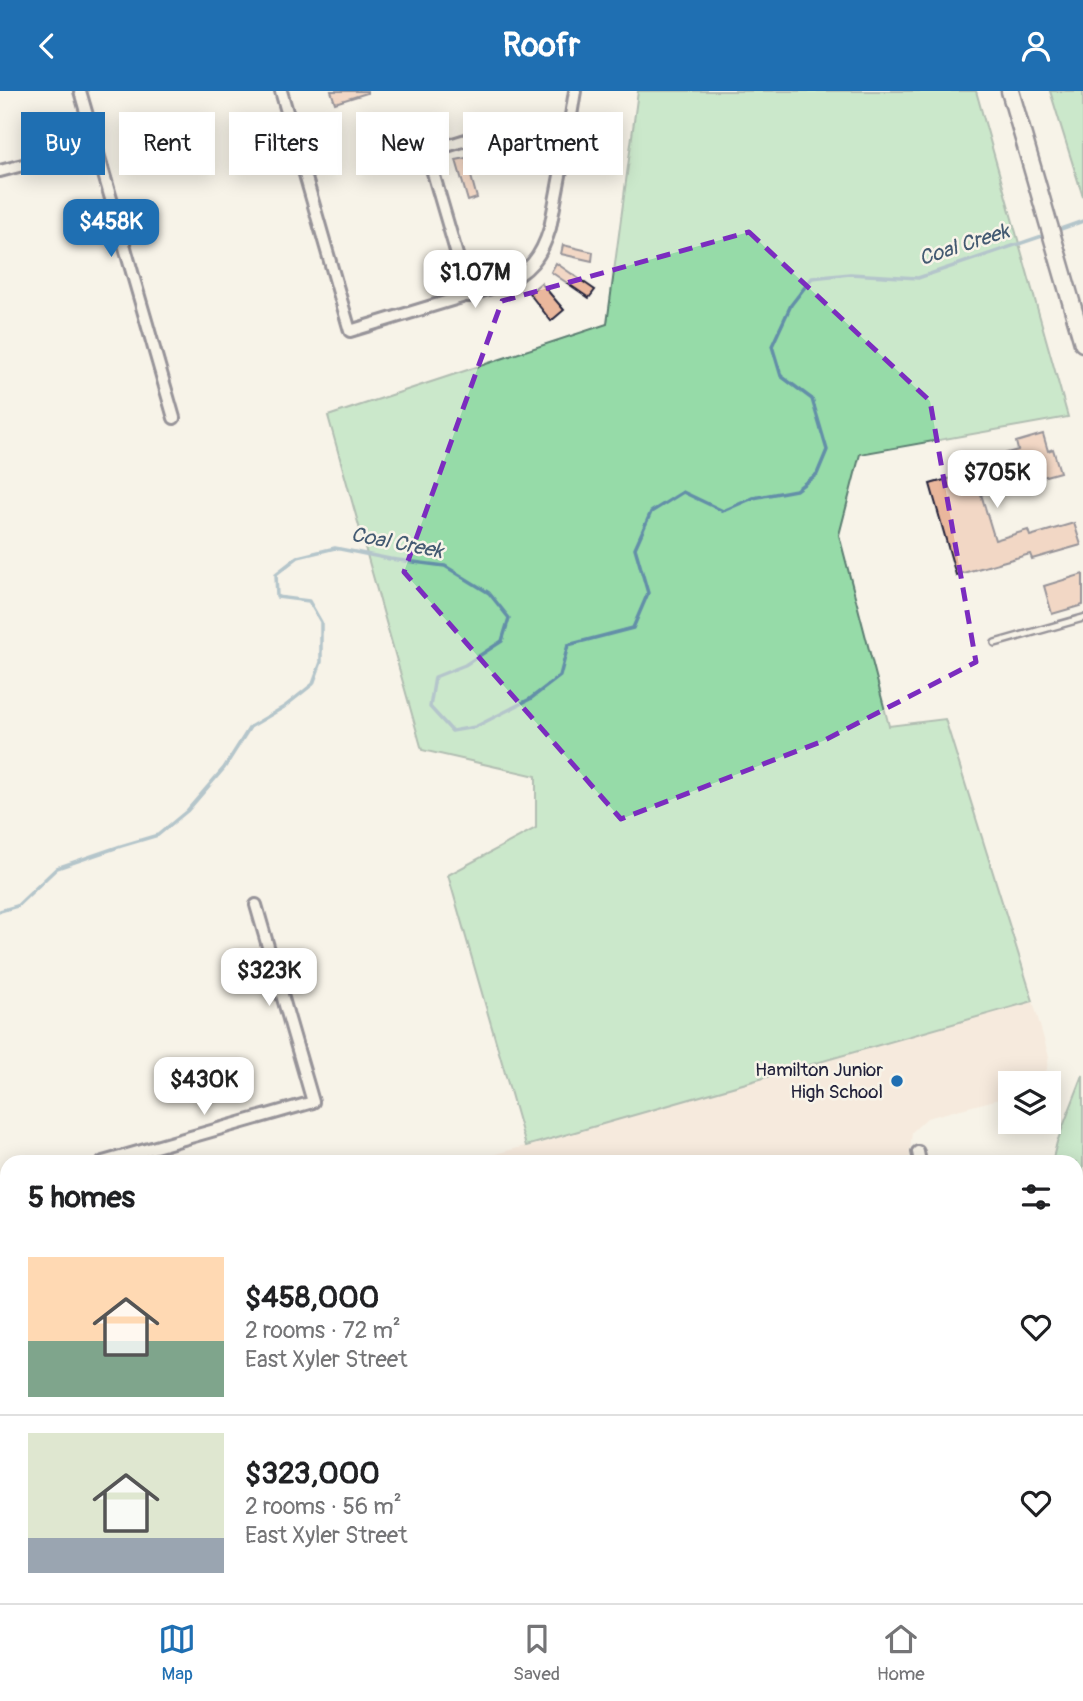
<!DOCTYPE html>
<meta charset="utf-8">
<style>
:root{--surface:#fff;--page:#f6f6f6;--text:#202124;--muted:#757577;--line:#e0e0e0;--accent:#1f6fb2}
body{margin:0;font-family:Pangolin,sans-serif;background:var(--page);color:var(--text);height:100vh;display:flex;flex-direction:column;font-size:26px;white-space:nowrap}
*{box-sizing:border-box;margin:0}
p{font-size:23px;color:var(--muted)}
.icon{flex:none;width:38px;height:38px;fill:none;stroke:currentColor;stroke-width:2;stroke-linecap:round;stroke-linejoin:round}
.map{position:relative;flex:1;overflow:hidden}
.panel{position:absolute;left:0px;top:1064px;width:1083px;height:448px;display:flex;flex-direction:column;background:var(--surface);border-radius:21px 21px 0 0;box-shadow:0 4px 18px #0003}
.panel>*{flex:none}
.top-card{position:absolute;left:21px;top:21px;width:700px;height:63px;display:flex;gap:14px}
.fabs{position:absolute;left:998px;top:980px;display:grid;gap:14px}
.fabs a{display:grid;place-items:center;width:63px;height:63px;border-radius:0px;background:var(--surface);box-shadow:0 4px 18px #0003;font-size:35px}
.price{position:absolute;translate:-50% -60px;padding:0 16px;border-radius:14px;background:#fff;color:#222;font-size:23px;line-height:46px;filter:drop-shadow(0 2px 4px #0008)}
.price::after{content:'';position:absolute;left:50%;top:42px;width:21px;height:16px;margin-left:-10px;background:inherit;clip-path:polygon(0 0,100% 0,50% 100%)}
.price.active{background:var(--accent);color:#fff}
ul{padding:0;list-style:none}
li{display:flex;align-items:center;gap:21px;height:175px;padding:0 28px}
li+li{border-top:2px solid var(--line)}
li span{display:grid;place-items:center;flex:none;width:196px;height:140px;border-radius:0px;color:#555}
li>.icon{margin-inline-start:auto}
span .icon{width:84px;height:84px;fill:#fffc;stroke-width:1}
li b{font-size:30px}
h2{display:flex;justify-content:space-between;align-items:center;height:84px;padding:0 28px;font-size:30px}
.tag{padding:0 24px;border-radius:0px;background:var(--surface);box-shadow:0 4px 18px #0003;font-size:24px;line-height:63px}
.tag.active{background:var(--accent);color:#fff}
header{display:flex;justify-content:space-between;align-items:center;height:91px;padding:0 28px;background:var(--accent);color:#fff;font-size:32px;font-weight:800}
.menu{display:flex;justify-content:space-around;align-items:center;height:98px;border-top:2px solid var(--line);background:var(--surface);font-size:19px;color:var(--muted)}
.menu a{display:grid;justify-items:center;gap:4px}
.menu .active{color:var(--accent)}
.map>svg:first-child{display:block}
.built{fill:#f3e1d1}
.green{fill:#96dba8;stroke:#5c7e72;stroke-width:2}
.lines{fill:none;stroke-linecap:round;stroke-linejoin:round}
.stream{stroke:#638fa8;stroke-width:3.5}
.building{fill:#eab79c;stroke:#22223b;stroke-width:2}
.lane-casing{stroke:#22223b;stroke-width:10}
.street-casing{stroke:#22223b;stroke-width:16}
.secondary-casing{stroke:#22223b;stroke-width:21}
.highway-casing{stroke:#22223b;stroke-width:26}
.lane{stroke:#f7f3e8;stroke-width:5}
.street{stroke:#f7f3e8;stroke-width:10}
.secondary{stroke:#f7f3e8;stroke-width:16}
.highway{stroke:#f7f3e8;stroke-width:21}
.marked{fill:none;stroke:#7b2cbf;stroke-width:5;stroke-dasharray:14 9;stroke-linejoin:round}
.poi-dot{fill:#1f6fb2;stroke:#f7f3e8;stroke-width:2.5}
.labels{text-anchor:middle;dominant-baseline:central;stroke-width:5;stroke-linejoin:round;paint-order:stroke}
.poi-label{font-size:19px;fill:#22223b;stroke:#f7f3e8;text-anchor:end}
.water-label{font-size:21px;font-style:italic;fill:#425971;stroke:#f7f3e8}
</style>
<header><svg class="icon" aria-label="back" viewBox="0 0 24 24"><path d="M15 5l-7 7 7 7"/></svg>Roofr<svg class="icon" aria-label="person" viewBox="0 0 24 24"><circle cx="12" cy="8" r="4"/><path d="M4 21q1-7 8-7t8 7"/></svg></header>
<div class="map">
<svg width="1083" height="1512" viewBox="0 0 1083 1512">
<rect width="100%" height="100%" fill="#f7f3e8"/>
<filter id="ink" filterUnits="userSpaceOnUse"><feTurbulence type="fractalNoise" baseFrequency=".0143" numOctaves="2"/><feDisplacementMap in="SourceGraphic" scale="14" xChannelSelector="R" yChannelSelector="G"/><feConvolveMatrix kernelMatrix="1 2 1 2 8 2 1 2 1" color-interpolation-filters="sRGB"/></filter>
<g filter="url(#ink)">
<!-- built -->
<path class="built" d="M1033 910 1049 966 1045 987 1039 992H1010V1005L927 1027 912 1041 909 1071H468Z
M7 1202V1505H597L572 1512H0V1204Z"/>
<!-- green -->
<path class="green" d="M638 0H976L1068 326 860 363 839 444 889 635 945 628 1033 910 526 1055 448 784 536 737V685L422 659 328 325 607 233Z
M1050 0H1083V106Z
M1083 984V1164L1076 1183V1071H1052L1057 1051Z
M1083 1360 1082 1458 1083 1512H1032L1034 1505H1076V1380Z"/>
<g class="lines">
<!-- stream -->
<path class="stream" d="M1055 140 1083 130
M0 820 17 815 57 777 121 755 158 744 187 720 224 677 250 636 284 616 313 593 321 571V531L309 510 277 506 276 483 298 466 335 457 390 468 445 475 489 502 509 527 502 550 465 574 435 586 430 616 452 640 475 636 530 608 560 585 568 554 633 537 648 502 635 457 651 421 683 401 723 420 753 407 796 399 817 383 827 359 812 308 781 285 772 255 791 214 812 187 850 183 918 187 1048 143"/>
</g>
<!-- building -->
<path class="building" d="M331 0H367V2L335 12Z
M466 67 477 107 468 110 456 69Z
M563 154 593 161 592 170 561 163Z
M556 172 595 199 589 207 551 181Z
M541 192 564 219 551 230 529 202Z
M1043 343 1048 360 1053 358 1060 381 981 403 995 449 1028 439 1030 445 1074 432 1081 454 1032 468 1030 463 956 484 930 393 987 377 985 368 1018 359 1016 351Z
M1083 483V514L1052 523 1044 495Z"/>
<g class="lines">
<defs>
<path id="lane" d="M995 552 1083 527"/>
<path id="street" d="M80 0 174 327
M281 0 350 240 501 194C529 181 541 167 550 137L569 37 575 0
M0 80 95 55
M469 205 427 61 505 37 521 35 569 37
M918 1061 920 1071
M103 1071 313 1011 256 814
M0 1101 7 1099
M641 1512 655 1505"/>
<path id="secondary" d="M1010 0 1083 252"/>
<path id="highway" d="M1076 1227 1083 1207
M1076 1335 1083 1315
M980 1512 983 1505
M1016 1512 1019 1505"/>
</defs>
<!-- lane casing -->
<use href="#lane" class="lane-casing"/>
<!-- street casing -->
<use href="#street" class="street-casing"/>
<!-- secondary casing -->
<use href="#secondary" class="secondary-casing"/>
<!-- highway casing -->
<use href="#highway" class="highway-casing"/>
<!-- lane -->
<use href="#lane" class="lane"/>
<!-- street -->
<use href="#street" class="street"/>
<!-- secondary -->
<use href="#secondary" class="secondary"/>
<!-- highway -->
<use href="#highway" class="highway"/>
</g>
</g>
<!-- marked area -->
<path d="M0 0H1083V1512H0ZM749 141 930 310 976 571 823 650 621 728 404 481 502 210Z" fill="#f7f3e8" fill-opacity=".55" fill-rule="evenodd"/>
<path class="marked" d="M749 141 930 310 976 571 823 650 621 728 404 481 502 210Z"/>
<!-- markers -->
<circle class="poi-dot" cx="897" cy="990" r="7"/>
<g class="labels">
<!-- poi labels -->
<g class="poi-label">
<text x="883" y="979">Hamilton Junior<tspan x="883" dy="22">High School</tspan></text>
</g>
<!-- water labels -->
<g class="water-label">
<text transform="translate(964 154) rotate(-18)">Coal Creek</text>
<text transform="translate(397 452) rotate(11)">Coal Creek</text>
</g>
</g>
</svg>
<div class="fabs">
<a><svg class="icon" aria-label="layers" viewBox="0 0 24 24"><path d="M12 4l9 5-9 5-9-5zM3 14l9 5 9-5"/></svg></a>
</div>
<b class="price active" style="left:111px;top:168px">$458K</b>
<b class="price" style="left:475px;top:219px">$1.07M</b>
<b class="price" style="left:997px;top:419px">$705K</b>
<b class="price" style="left:269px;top:917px">$323K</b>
<b class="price" style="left:204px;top:1026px">$430K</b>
<div class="top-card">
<a class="tag active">Buy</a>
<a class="tag">Rent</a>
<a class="tag">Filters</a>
<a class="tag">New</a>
<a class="tag">Apartment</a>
</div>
<section class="panel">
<h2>5 homes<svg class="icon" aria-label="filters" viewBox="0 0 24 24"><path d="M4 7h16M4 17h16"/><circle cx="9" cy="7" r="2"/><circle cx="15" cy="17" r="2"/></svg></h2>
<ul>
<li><span style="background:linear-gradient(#ffd9b3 60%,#7fa58c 0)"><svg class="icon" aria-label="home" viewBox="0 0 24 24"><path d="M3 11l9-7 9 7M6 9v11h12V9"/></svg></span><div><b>$458,000</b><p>2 rooms · 72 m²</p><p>East Xyler Street</p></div><svg class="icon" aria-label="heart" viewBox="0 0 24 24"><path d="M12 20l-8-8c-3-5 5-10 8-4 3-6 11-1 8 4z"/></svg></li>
<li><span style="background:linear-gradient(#dfe7d0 75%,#9aa5b1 0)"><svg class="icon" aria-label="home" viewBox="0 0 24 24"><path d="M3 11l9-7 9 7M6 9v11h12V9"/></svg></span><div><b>$323,000</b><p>2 rooms · 56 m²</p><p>East Xyler Street</p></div><svg class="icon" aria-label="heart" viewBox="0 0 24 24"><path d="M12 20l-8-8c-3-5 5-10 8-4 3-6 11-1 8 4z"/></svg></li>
</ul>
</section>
</div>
<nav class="menu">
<a class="active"><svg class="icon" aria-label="map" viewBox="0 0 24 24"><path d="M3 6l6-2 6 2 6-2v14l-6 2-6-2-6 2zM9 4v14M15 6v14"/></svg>Map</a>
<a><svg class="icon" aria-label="saved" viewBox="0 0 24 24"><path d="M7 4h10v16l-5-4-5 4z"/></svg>Saved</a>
<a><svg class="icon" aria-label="home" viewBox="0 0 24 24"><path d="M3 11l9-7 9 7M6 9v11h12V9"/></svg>Home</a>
</nav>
